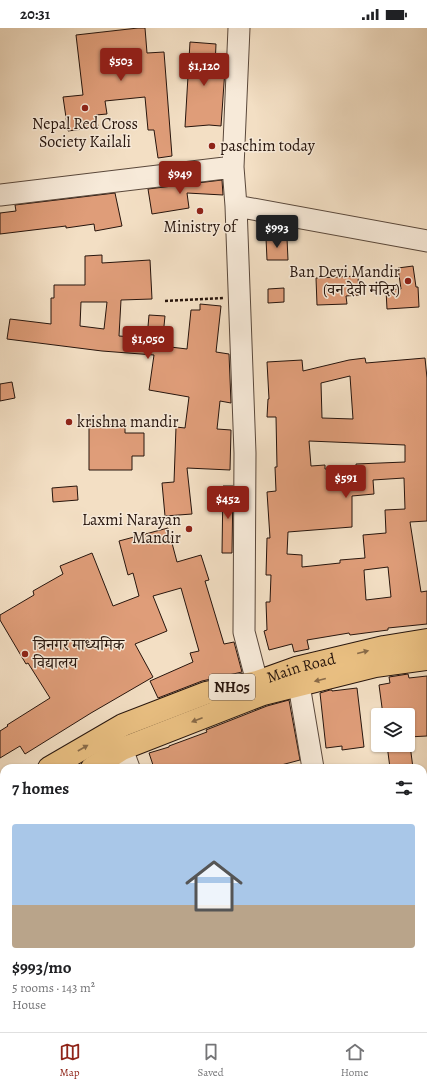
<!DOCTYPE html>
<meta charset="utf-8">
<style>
:root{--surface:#fff;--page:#f2f2f2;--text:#202124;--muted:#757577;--line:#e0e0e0;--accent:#8f2418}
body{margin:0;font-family:Alegreya,"Noto Serif Devanagari",serif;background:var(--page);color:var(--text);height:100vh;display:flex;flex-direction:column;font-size:15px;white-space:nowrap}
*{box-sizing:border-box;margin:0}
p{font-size:13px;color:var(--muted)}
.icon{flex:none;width:22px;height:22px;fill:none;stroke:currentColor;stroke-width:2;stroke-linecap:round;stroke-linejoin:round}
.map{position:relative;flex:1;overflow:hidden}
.side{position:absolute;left:0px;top:736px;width:427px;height:268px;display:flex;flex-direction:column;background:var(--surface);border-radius:12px 12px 0 0;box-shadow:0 1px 3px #0004}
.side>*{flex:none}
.controls{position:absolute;left:371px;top:680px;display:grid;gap:8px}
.controls a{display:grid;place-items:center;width:44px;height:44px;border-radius:4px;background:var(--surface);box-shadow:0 1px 3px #0004;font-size:20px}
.price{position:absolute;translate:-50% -34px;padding:0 9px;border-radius:4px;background:var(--accent);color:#fff;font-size:13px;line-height:26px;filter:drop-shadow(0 1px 2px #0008)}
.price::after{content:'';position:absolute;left:50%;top:24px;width:12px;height:9px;margin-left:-6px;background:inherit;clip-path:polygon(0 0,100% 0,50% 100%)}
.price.selected{background:#222;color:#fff}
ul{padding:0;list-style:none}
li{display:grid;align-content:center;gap:8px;height:212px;padding:0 12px}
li+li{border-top:1px solid var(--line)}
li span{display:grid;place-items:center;height:124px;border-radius:4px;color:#555}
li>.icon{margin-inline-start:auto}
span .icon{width:72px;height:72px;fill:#fffc;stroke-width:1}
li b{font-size:17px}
h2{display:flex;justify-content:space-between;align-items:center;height:48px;padding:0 12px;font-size:17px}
.status{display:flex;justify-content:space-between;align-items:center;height:28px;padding:0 20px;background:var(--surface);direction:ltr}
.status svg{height:11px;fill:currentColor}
.menu{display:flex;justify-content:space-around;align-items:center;height:56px;border-top:1px solid var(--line);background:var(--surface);font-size:11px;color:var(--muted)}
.menu a{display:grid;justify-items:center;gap:2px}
.menu .selected{color:var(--accent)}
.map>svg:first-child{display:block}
.building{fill:#df9d79;stroke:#27150d;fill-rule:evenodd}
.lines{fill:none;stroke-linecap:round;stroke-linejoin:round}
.minor-casing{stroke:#5a483b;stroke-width:23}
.major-casing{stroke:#27150d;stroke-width:24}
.path{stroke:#27150d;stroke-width:2.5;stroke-dasharray:3 2;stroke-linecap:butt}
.minor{stroke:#f7ead9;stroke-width:21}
.major{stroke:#eac082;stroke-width:22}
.oneway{fill:#886a48}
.poi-dot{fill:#8f2418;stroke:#f7ead9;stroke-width:1.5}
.labels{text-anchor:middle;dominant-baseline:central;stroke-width:3;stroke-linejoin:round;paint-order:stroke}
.shield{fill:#f7ead9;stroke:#65554a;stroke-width:1}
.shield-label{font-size:15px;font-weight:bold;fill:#27150d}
.poi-label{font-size:16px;fill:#27150d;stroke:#f7ead9;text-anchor:start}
.street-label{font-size:16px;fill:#27150d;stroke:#f7ead9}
</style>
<div class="status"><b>20:31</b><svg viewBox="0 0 49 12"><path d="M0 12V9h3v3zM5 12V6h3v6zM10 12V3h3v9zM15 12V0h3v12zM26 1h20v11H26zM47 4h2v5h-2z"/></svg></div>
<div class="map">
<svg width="427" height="1004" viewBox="0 0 427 1004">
<rect width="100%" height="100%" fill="#f3dfc4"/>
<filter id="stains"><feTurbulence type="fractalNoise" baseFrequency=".005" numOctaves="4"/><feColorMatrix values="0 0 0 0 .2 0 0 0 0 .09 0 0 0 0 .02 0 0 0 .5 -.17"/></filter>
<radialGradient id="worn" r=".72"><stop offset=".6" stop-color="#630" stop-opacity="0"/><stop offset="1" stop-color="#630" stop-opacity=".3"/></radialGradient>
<!-- building -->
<path class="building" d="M138 0H145L147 25 164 24 172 128 158 130 154 102H148L145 69 105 73 107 86 96 87 98 99 68 103 63 69 83 67 76 7Z
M190 14 216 16 215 39 225 41 221 98 209 97 185 99Z
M222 152 223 167 187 165 189 180 152 186 148 161Z
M115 165 122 198 95 203 94 196 66 200V198L0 206V185L16 183 15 177Z
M266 210H287L288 232H267Z
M102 227V235L150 232 152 271 121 272 119 308 147 310 149 287 165 288 162 318 187 321 191 282H200V276L221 278 216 324 229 326 231 375 220 373 217 401 231 402 230 442 187 440 192 486 165 488 162 455 174 454 176 399 185 400 189 369 149 362 154 327 102 323 7 311 10 291 51 296V270H54V257H85V228ZM81 274H107L104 301 80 298Z
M413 238 416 259H418L419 279 387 281 386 262 401 261 398 240Z
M358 248 359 267 346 268 347 276 317 277 316 250Z
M284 260V274L268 275V261Z
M365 330 366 335 425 330 427 350V493L410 494 421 564 427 563V596L388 600V602L350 607 349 605 307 612 309 621 294 624 292 616 269 622 264 603 267 602 266 574H270L271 547H266L267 510H270L267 464 276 463 275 439H277L276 389H267L268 371H269L267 334 302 332 303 343 349 332ZM350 348 353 391 322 390 321 355ZM309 413 405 417V434L356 436V440L325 441V437L311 438ZM404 450 405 481 385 482 386 505 363 507 365 530 340 532V535L302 539V527L287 526 288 504 352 499V468L374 466 373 452ZM388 539 391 569 366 572 364 542Z
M12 354 15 370 0 373V356Z
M89 396 125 397V405H144V428H132V442H89Z
M77 458 78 472 53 474 52 460Z
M223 458H233L232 525H222Z
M168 500 177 534 201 527 209 552 205 553 224 616 234 614 242 644 202 653 158 670 150 653 193 634 190 625 199 623 181 560 153 568 167 603 135 616 153 649 91 685 25 726 20 718 0 730V703L8 698 7 697 50 670 28 635 26 636 0 592V587L34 567 33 563 63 546 60 538 92 525 113 578 139 568 133 545 128 547 119 513Z
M408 646 409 650 427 648V708L408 709V687H383L379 657 390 655 389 649Z
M357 660 364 719 342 722V718L326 720 320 665 330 662H332V663Z
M289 672 300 732 270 740H154L149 725 169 719V718L207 704 206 702 267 678Z
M387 717H410L413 740H390Z"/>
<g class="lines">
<defs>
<path id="minor" d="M239 0 233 139 236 178 245 425 244 604 257 654 263 666
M0 167 233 139
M236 178 427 213
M299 657 313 740
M122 721 129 740
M0 831 4 839
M70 1000 72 1004
M40 1004 53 1000
M311 1004V1000"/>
<g id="major">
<path id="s1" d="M49 740 123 697 206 665 257 654 296 640 384 619 427 612"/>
<path d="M92 740 122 721 263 666 375 638 427 631"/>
<path d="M0 785 4 781"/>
<path d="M0 820 4 816"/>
</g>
</defs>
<!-- minor casing -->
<use href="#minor" class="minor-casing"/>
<!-- major casing -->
<use href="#major" class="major-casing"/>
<!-- path -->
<path class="path" d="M165 273 223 270"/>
<!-- minor -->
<use href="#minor" class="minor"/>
<!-- major -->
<use href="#major" class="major"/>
</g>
<!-- one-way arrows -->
<defs><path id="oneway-solid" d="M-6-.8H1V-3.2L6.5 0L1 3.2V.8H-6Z"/></defs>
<g class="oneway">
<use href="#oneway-solid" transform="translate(363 624) rotate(-14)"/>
<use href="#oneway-solid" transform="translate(320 652) rotate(166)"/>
<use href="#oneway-solid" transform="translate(197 692) rotate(159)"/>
<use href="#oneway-solid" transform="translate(83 720) rotate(-30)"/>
</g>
<!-- markers -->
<g class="poi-dot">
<circle cx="85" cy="80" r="4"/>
<circle cx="212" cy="118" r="4"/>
<circle cx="200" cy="183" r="4"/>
<circle cx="408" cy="253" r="4"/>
<circle cx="69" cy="394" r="4"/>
<circle cx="189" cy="501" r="4"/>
<circle cx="25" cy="626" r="4"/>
</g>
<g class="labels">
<!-- shield labels -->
<rect class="shield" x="209" y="646" width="46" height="26" rx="3"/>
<g class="shield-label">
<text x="232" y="659">NH05</text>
</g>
<!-- poi labels -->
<g class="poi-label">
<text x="85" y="96" text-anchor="middle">Nepal Red Cross<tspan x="85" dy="18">Society Kailali</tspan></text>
<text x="220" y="118">paschim today</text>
<text x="200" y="199" text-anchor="middle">Ministry of</text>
<text x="400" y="244" text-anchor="end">Ban Devi Mandir<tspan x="400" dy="18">(वन देवी मंदिर)</tspan></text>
<text x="77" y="394">krishna mandir</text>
<text x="181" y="492" text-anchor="end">Laxmi Narayan<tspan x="181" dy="18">Mandir</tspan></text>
<text x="33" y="617">त्रिनगर माध्यमिक<tspan x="33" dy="18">विद्यालय</tspan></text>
</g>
<!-- street labels -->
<g class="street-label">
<text stroke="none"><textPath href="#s1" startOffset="273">Main Road</textPath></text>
</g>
</g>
<rect width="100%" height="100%" filter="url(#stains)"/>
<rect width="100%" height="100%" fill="url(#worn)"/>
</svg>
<div class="controls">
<a><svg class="icon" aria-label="layers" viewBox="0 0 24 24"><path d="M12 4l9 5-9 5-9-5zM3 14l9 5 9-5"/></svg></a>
</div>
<b class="price" style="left:121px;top:54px">$503</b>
<b class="price" style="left:204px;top:59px">$1,120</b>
<b class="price" style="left:180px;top:167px">$949</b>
<b class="price selected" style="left:277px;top:221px">$993</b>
<b class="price" style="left:148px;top:332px">$1,050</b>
<b class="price" style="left:346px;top:471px">$591</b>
<b class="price" style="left:228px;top:492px">$452</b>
<section class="side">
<h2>7 homes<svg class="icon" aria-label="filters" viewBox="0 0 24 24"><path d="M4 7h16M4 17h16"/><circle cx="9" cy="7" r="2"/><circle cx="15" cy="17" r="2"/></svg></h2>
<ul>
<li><span style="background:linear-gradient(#a9c7e8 65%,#b9a48a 0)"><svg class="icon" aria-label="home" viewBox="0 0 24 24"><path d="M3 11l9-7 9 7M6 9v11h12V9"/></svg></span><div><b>$993/mo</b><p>5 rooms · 143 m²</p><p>House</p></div></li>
</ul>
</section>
</div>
<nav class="menu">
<a class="selected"><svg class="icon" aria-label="map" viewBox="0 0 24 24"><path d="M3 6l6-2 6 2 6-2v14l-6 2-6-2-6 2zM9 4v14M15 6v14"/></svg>Map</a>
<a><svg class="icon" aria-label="saved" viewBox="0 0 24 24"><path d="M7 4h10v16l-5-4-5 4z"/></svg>Saved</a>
<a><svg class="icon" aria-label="home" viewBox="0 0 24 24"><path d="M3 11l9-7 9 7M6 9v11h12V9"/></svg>Home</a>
</nav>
